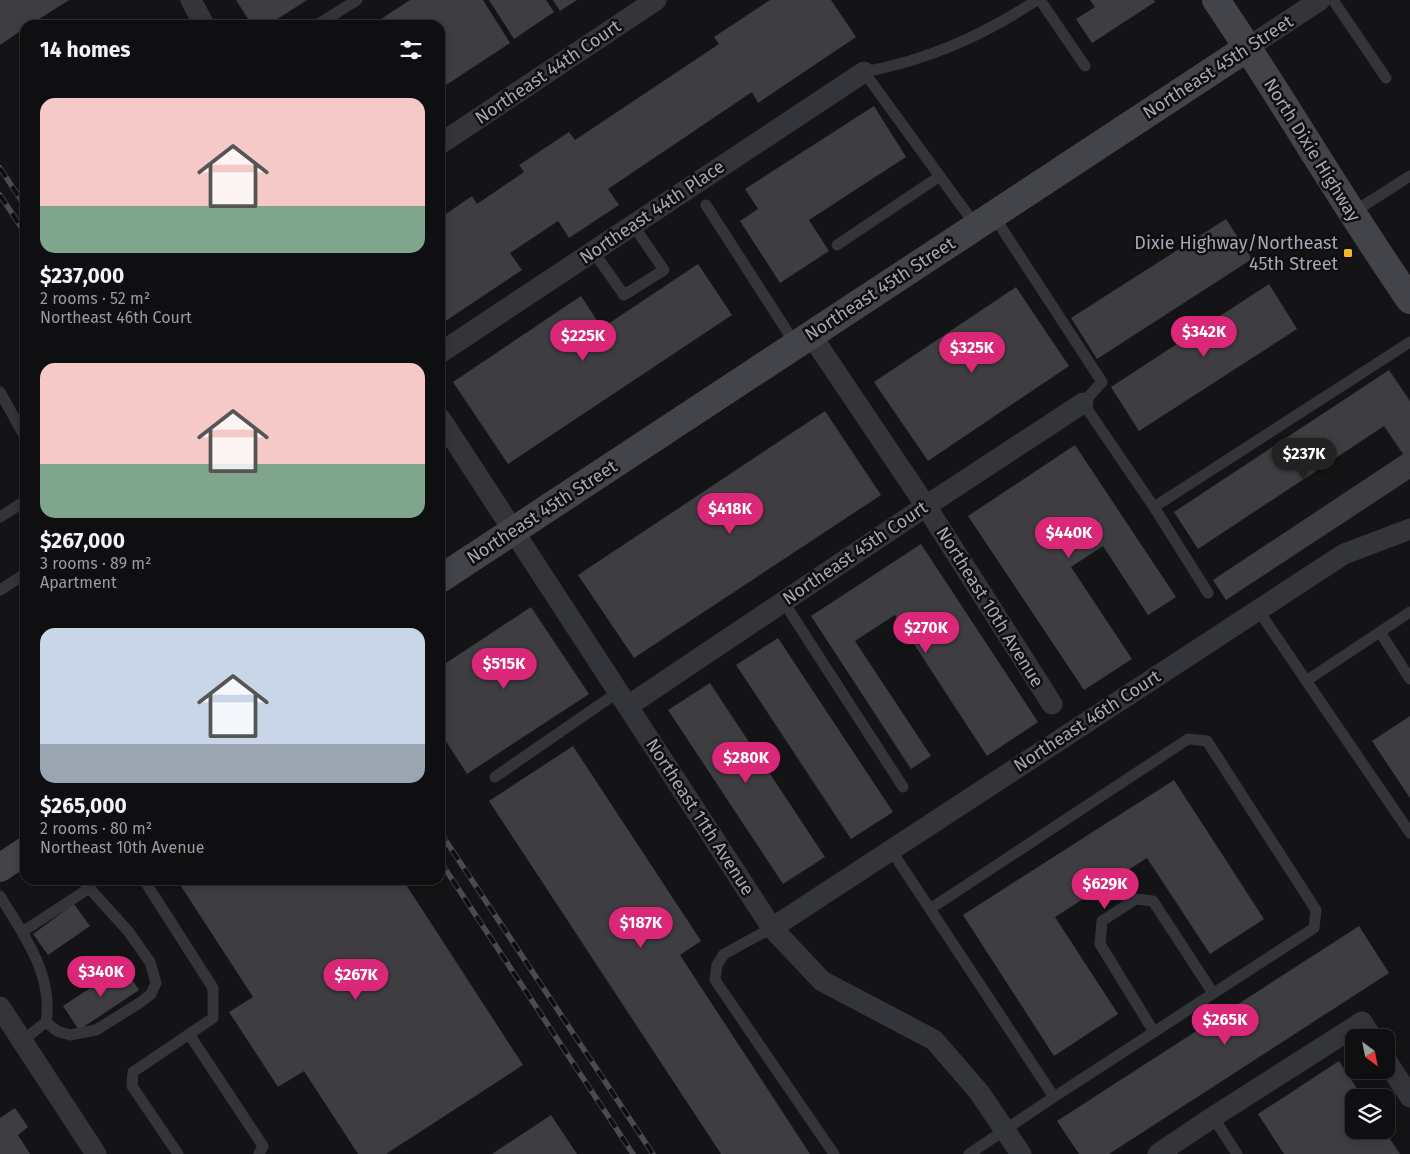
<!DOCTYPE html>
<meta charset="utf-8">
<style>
:root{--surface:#0f0e10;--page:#181719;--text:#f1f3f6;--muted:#9b9c9f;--line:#2f2e30;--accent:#db2777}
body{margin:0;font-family:"Fira Sans",sans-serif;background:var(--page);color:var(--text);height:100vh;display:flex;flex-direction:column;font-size:19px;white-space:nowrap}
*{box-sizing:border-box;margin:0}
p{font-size:16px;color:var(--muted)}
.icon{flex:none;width:28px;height:28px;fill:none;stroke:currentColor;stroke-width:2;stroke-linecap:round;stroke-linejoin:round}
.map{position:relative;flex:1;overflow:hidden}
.drawer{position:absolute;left:20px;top:20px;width:425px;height:865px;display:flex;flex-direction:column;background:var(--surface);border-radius:15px;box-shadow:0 2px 8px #0003,0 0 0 1px var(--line)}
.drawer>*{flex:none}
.needle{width:32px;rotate:148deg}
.buttons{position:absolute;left:1345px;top:1029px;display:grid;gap:10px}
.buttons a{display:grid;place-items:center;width:50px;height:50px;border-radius:10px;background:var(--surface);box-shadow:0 2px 8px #0003,0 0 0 1px var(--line);font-size:25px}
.price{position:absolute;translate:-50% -42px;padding:0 11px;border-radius:18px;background:var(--accent);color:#fff;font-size:16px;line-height:32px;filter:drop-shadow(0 1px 2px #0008)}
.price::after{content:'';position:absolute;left:50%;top:30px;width:15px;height:11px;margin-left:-8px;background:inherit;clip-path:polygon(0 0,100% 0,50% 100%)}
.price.current{background:#222;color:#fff}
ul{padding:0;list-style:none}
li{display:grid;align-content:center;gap:10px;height:265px;padding:0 20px}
li span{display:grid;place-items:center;height:155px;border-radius:15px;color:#555}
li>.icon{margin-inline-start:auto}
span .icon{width:90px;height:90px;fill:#fffc;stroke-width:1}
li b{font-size:21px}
h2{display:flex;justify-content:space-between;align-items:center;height:60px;padding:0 20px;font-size:21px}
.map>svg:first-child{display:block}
.building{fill:#3e3e42}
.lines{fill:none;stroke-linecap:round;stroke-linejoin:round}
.lane{stroke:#34353a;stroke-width:11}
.street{stroke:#34353a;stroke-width:21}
.secondary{stroke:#42444a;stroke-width:28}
.rail-casing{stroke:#494b51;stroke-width:5.5}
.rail{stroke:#0f0e10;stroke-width:4;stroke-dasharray:11;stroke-linecap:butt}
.poi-dot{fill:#f6b82b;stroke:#0f0e10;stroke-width:2}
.labels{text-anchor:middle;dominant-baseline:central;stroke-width:5;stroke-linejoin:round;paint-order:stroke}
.street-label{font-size:18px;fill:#a5a9b6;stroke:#0f0e10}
.poi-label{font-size:18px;fill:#a5a9b6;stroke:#0f0e10;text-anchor:end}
</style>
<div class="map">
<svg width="1410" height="1154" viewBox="0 0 1410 1154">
<rect width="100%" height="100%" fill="#141315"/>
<!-- building -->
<path class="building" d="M0 0H69L30 25H25V28L0 45Z
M236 0H307L268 25H252Z
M410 0H483L510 43 440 89V25H372Z
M489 0H546L554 12 514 39Z
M553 0H577L560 11Z
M770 0H831L856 37 758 103 752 92 608 189 619 205 569 238 558 221 510 253 522 270 441 324 440 321V218L472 196 477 204 524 172 519 165 569 132 575 140 719 44 714 37Z
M1090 0H1154L1155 2 1092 43 1076 19 1095 7Z
M874 106 906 157 809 220 829 251 780 283 740 221 758 209 745 189Z
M1226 219 1252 259 1097 359 1071 318Z
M698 264 732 315 508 464 453 382 581 296 602 328Z
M1269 284 1297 329 1139 431 1111 387Z
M1016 287 1069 366 928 461 874 382Z
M1389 370 1410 401V479L1226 600 1213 580 1403 454 1384 426 1198 549 1174 512Z
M825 411 881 495 634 658 578 575Z
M1075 445 1176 597 1148 615 1103 546 1071 567 1132 659 1084 690 968 516Z
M921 544 1038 722 987 756 895 615 855 641 931 756 911 769 811 616Z
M531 607 589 694 467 774 440 732V667Z
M778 638 893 812 851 839 736 665Z
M710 683 825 857 783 884 668 710Z
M1410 716V798L1372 741Z
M573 746 701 941 680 955 810 1154H721L489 801Z
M1174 780 1264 919 1210 954 1147 858 1055 917 1118 1014 1054 1056 963 915Z
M177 880H403L523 1065 386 1154H358L304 1071 278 1087 229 1012 253 997Z
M74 904 90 926 48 955 33 934Z
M1359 926 1389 973 1109 1154H1079L1057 1121Z
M123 966 139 990 79 1030 63 1006Z
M1339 1061 1363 1098H1354V1130H1384L1400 1154H1284L1258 1114Z
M15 1108 28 1127 18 1135 30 1154H0V1118Z
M551 1115 577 1154H492Z"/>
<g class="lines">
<!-- lane -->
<path class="lane" d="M1040 0 1085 66
M1333 0 1386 78
M317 25 357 0
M706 205 796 345
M1352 213 1410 176
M993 215 1102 382 1083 403 1154 507 1410 342
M976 226 864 72C928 60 982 36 1037 0
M837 245 940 176
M593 251 624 295 664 270 633 225
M0 392 25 437
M1154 507 1208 593
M0 517 25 501
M0 590 25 574
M783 601 903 787
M1258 610 1410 833
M1380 632 1410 679
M1306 681 1410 612
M495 777 618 692
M891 850 1054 1097 969 1154
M144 880 213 988V1018L133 1072 132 1086 178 1154
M0 896C23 934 54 975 46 1022L22 1041
M930 909 1188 739 1207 741 1316 910 1314 928 1054 1097
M772 928 724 954 717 965 715 980 834 1154
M22 932 88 889
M46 1022 57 1031 70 1035 96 1030 141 1002 151 994 156 983 150 962 128 931 82 880
M1154 1032 1100 944 1102 921 1136 899 1153 901 1213 993
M189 1034 263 1146 259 1154
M1213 1117 1237 1154"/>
<!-- street -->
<path class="street" d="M191 0 204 25
M1247 48 1320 0
M440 144 656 0
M811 335 926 506 1052 704
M440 353 864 72
M440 418 772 928 822 981 934 1040 979 1092 1021 1154
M628 706 926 506 1083 403
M772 928 1344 554 1410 529
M0 1007 96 1154
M1386 1060 1410 1097
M1158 1154 1213 1117 1362 1022 1372 1038"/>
<!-- secondary -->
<path class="secondary" d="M1216 0C1283 99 1342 202 1410 300
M440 579 1247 48
M0 868 25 851"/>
<defs>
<path id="rail" d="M0 168 25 206
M0 195 25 233
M440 832 653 1154
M440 861 633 1154"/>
</defs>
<!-- rail casing -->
<use href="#rail" class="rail-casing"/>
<!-- rail -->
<use href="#rail" class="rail"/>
</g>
<!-- markers -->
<rect class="poi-dot" x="1343" y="248" width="10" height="10" rx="2.5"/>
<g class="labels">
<!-- street labels -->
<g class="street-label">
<text transform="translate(1218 67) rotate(-33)">Northeast 45th Street</text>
<text transform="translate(548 72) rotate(-34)">Northeast 44th Court</text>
<text transform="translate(1312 150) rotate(58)">North Dixie Highway</text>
<text transform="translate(652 212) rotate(-34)">Northeast 44th Place</text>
<text transform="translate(880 289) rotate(-33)">Northeast 45th Street</text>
<text transform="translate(542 512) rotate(-33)">Northeast 45th Street</text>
<text transform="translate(855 553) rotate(-34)">Northeast 45th Court</text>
<text transform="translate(990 607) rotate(58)">Northeast 10th Avenue</text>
<text transform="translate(1087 721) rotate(-33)">Northeast 46th Court</text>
<text transform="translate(700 817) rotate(57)">Northeast 11th Avenue</text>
</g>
<!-- poi labels -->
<g class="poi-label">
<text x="1338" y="243">Dixie Highway/Northeast<tspan x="1338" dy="21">45th Street</tspan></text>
</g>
</g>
</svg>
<div class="buttons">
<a><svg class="needle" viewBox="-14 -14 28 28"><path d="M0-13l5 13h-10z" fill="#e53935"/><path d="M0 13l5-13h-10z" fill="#9b9c9f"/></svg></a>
<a><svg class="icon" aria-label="layers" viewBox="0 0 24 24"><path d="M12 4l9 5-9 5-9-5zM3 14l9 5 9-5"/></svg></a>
</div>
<b class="price" style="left:1204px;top:358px">$342K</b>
<b class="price" style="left:583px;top:362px">$225K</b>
<b class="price" style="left:972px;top:374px">$325K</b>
<b class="price current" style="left:1304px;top:480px">$237K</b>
<b class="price" style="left:730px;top:535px">$418K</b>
<b class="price" style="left:1069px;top:559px">$440K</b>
<b class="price" style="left:926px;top:654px">$270K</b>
<b class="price" style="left:504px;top:690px">$515K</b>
<b class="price" style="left:746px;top:784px">$280K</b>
<b class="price" style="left:1105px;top:910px">$629K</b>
<b class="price" style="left:641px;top:949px">$187K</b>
<b class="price" style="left:101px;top:998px">$340K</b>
<b class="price" style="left:356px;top:1001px">$267K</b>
<b class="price" style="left:1225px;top:1046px">$265K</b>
<section class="drawer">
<h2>14 homes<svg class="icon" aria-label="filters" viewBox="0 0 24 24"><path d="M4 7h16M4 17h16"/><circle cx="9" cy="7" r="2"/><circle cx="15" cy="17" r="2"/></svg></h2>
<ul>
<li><span style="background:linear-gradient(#f6c9c9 70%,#7fa58c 0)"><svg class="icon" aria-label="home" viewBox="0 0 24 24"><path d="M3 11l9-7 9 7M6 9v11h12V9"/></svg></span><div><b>$237,000</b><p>2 rooms · 52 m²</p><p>Northeast 46th Court</p></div></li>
<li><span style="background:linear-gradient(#f6c9c9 65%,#7fa58c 0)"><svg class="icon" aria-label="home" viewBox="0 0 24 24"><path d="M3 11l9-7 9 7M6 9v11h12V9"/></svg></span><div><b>$267,000</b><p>3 rooms · 89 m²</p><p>Apartment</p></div></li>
<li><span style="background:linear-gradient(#c9d6e8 75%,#9aa5b1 0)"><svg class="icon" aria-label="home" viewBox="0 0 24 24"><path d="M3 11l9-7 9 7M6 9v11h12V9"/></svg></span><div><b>$265,000</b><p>2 rooms · 80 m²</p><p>Northeast 10th Avenue</p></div></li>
</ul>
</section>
</div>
